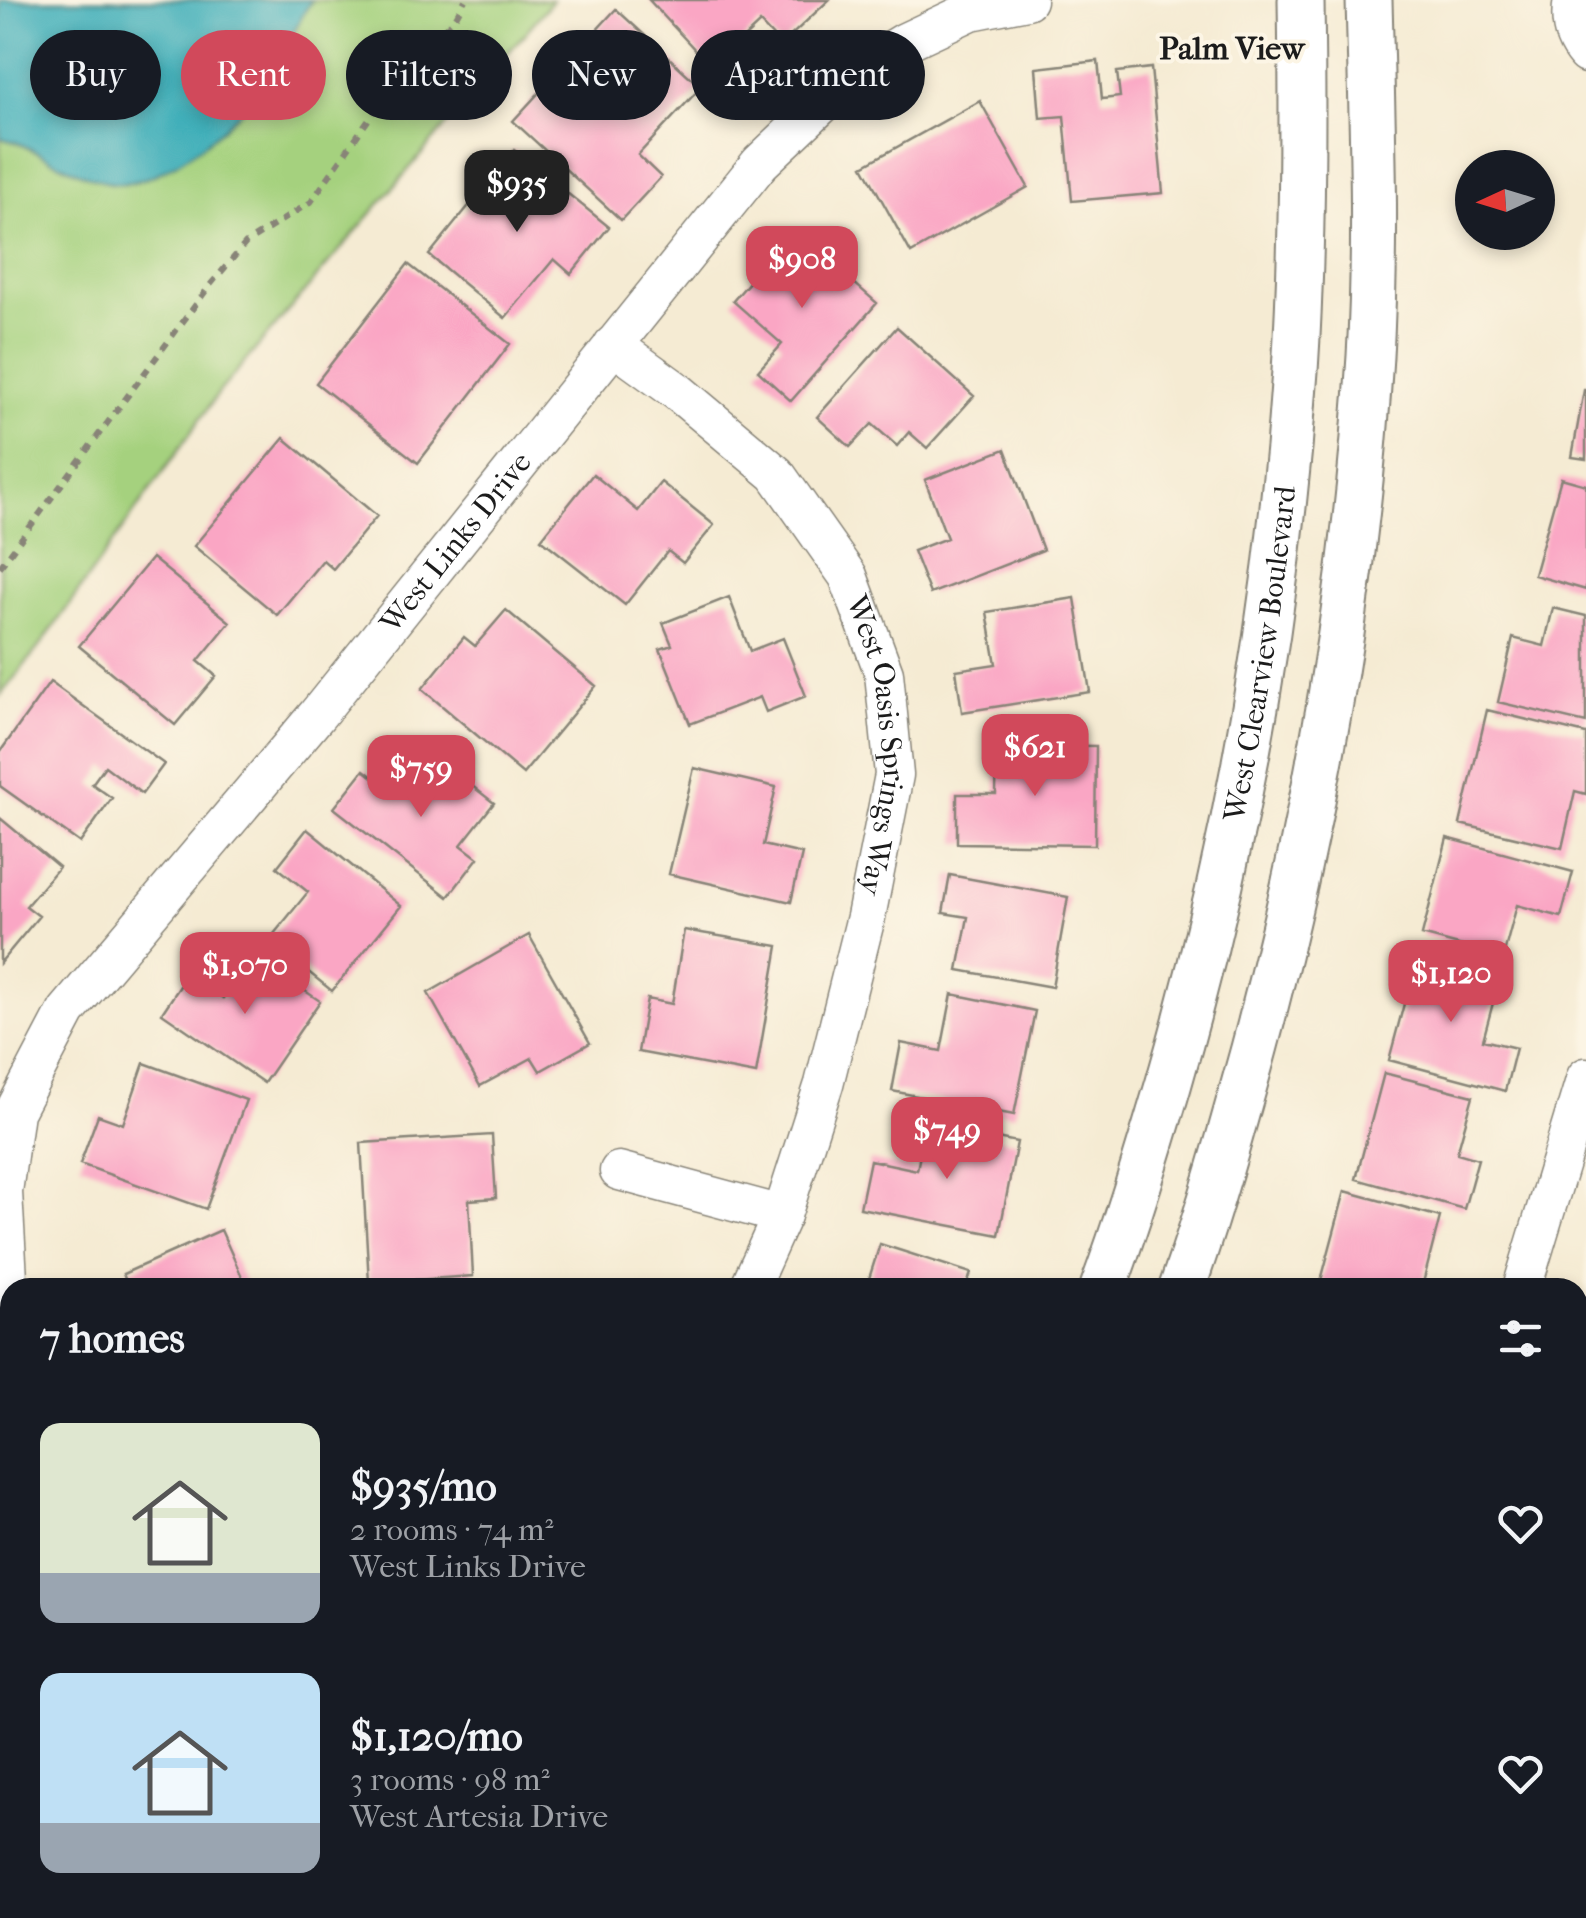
<!DOCTYPE html>
<meta charset="utf-8">
<style>
:root{--surface:#171b24;--page:#242831;--text:#f1f3f6;--muted:#9ea1a6;--accent:#d1495b}
body{margin:0;font-family:"IM FELL French Canon",serif;background:var(--page);color:var(--text);height:100vh;display:flex;flex-direction:column;font-size:38px;white-space:nowrap}
*{box-sizing:border-box;margin:0}
p{font-size:32px;color:var(--muted)}
.icon{flex:none;width:55px;height:55px;fill:none;stroke:currentColor;stroke-width:2;stroke-linecap:round;stroke-linejoin:round}
.map{position:relative;flex:1;overflow:hidden}
.drawer{position:absolute;left:0px;top:1278px;width:1588px;height:642px;display:flex;flex-direction:column;background:var(--surface);border-radius:30px 30px 0 0;box-shadow:0 5px 15px #0003}
.drawer>*{flex:none}
.banner{position:absolute;left:30px;top:30px;width:1000px;height:90px;display:flex;gap:20px}
.needle{width:65px;rotate:266deg}
.controls{position:absolute;left:1455px;top:150px;display:grid;gap:20px}
.controls a{display:grid;place-items:center;width:100px;height:100px;border-radius:50%;background:var(--surface);box-shadow:0 5px 15px #0003;font-size:50px}
.price{position:absolute;translate:-50% -85px;padding:0 22px;border-radius:20px;background:var(--accent);color:#fff;font-size:32px;line-height:65px;filter:drop-shadow(0 2px 5px #0008)}
.price::after{content:'';position:absolute;left:50%;top:60px;width:30px;height:22px;margin-left:-15px;background:inherit;clip-path:polygon(0 0,100% 0,50% 100%)}
.price.selected{background:#222;color:#fff}
ul{padding:0;list-style:none}
li{display:flex;align-items:center;gap:30px;height:250px;padding:0 40px}
li span{display:grid;place-items:center;flex:none;width:280px;height:200px;border-radius:20px;color:#555}
li>.icon{margin-inline-start:auto}
span .icon{width:120px;height:120px;fill:#fffc;stroke-width:1}
li b{font-size:42px}
h2{display:flex;justify-content:space-between;align-items:center;height:120px;padding:0 40px;font-size:42px}
.tag{padding:0 35px;border-radius:45px;background:var(--surface);box-shadow:0 5px 15px #0003;font-size:35px;line-height:90px}
.tag.selected{background:var(--accent);color:#fff}
.map>svg:first-child{display:block}
.green{fill:#a5d17e;stroke:#60764d;stroke-width:2.5}
.water{fill:#3fafb9;stroke:#2e666a;stroke-width:2.5}
.building{fill:#faa6c4}
.lines{fill:none;stroke-linecap:round;stroke-linejoin:round}
.minor-casing{stroke:#888478;stroke-width:41}
.tertiary-casing{stroke:#888478;stroke-width:49}
.path{stroke:#888478;stroke-width:6;stroke-dasharray:8 8;stroke-linecap:butt}
.minor{stroke:#fff;stroke-width:38}
.tertiary{stroke:#fff;stroke-width:45}
.labels{text-anchor:middle;dominant-baseline:central;stroke-width:8;stroke-linejoin:round;paint-order:stroke}
.street-label{font-size:30px;fill:#1c1c1c;stroke:#fcf5e5}
.neighbourhood-label{font-size:32px;font-weight:bold;fill:#1c1c1c;stroke:#fcf5e5}
</style>
<div class="map">
<svg width="1586" height="1918" viewBox="0 0 1586 1918">
<rect width="100%" height="100%" fill="#fcf5e5"/>
<filter id="ink" filterUnits="userSpaceOnUse"><feTurbulence type="fractalNoise" baseFrequency=".01" numOctaves="2"/><feDisplacementMap in="SourceGraphic" scale="20" xChannelSelector="R" yChannelSelector="G"/><feConvolveMatrix kernelMatrix="1 2 1 2 8 2 1 2 1" color-interpolation-filters="sRGB"/></filter>
<filter id="wash" filterUnits="userSpaceOnUse"><feTurbulence type="fractalNoise" baseFrequency=".0048" numOctaves="4" result="noise"/><feDisplacementMap in="SourceGraphic" scale="40" xChannelSelector="R" yChannelSelector="G"/><feGaussianBlur stdDeviation="2.25" result="paint"/><feColorMatrix in="noise" values="0 0 0 0 0 0 0 0 0 0 0 0 0 0 0 0 0 1.4 0 .05"/><feComposite in="paint" operator="in"/></filter>
<g filter="url(#wash)">
<rect width="100%" height="100%" fill="#f5ebd3"/>
<!-- green -->
<path class="green" d="M0 0H553L220 391 43 642 0 696Z"/>
<!-- water -->
<path class="water" d="M0 0H312C297 22 289 44 276 67 251 110 160 196 106 182 75 174 44 154 15 142L0 138Z"/>
<g id="blocks">
<!-- building -->
<path class="building" d="M649 0H829L781 45 760 23 712 68Z
M616 9 701 87 638 155 661 177 621 220 513 121Z
M1098 61 1102 99 1120 97 1117 72 1151 68 1163 193 1072 201 1064 116 1040 118 1036 68Z
M980 101 1028 187 911 253 863 166Z
M514 150 609 227 571 274 554 259 505 318 429 255Z
M794 230 877 303 791 401 758 371 782 344 733 301Z
M408 264 510 344 418 463 316 383Z
M897 327 974 396 927 448 909 432 897 446 872 424 850 447 817 417Z
M1584 390H1586V459L1572 457Z
M284 438 377 516 333 569 323 560 277 615 194 546Z
M1005 449 1043 550 930 594 913 551 947 538 925 480Z
M593 474 638 511 661 482 714 525 683 563 668 551 625 605 541 539Z
M1561 478 1586 485V590L1534 575Z
M152 558 230 622 198 661 216 676 175 725 79 646Z
M729 597 750 651 783 638 806 696 766 712 760 697 690 724 660 649 672 645 663 623Z
M1075 598 1090 692 962 712 956 670 996 664 987 612Z
M1553 608 1586 616V723L1498 702 1513 638 1544 646Z
M506 610 596 686 523 774 422 689 464 637 475 646Z
M50 682 164 764 142 794 105 766 92 784 112 798 80 843 0 786V752Z
M1487 710 1586 734V794L1575 791 1562 848 1460 824Z
M997 745 1096 746 1095 845 957 843V794H996Z
M430 753 494 803 461 845 478 858 448 897 334 808 364 770 397 796Z
M694 768 776 787 763 845 802 854 791 902 669 874Z
M0 818 59 867 26 906 39 916 0 963Z
M307 829 401 906 332 991 269 940 308 892 277 867Z
M1447 838 1573 872 1561 917 1517 905 1503 957 1422 935Z
M950 875 1068 897 1052 987 958 970 968 917 943 913Z
M684 930 778 946 756 1074 638 1052 647 999 672 1004Z
M529 935 590 1043 540 1071 532 1058 480 1086 428 993Z
M1417 955 1500 977 1483 1040 1516 1048 1505 1091 1389 1060Z
M253 956 320 1001 264 1083 162 1013 188 974 223 998Z
M952 994 1035 1011 1014 1115 892 1091 901 1043 941 1051Z
M144 1063 246 1100 206 1209 80 1164 98 1115 123 1124Z
M1384 1073 1473 1096 1457 1153 1478 1159 1464 1209 1356 1179Z
M926 1124 1017 1142 999 1235 860 1208 870 1160 917 1170Z
M492 1135 496 1198 469 1200 473 1276 369 1283 361 1143Z
M1345 1191 1440 1217 1423 1283 1433 1288H1319Z
M221 1230 247 1288H129L123 1274Z
M880 1244 971 1273 966 1288H866Z
M1578 1391 1586 1393V1469L1578 1467 1582 1431 1578 1430Z
M10 1462V1575L2 1581 0 1470Z
M1578 1494 1586 1497V1586L1578 1584Z
M1578 1606 1586 1609V1711L1578 1708Z
M0 1665 10 1671V1778L0 1773Z
M240 1910H348L343 1918H236Z
M520 1910H553L565 1918H515Z
M582 1910H628L623 1918H596Z
M1344 1910H1451L1465 1918H1358Z"/>
</g>
</g>
<g filter="url(#ink)">
<use href="#blocks" fill-opacity="0" stroke="#888478" stroke-width="2.5"/>
<g class="lines">
<defs>
<g id="minor">
<path d="M1573 0C1569 20 1572 38 1586 54"/>
<path id="s1" d="M613 345 678 392 776 474 848 576 884 673 894 775 866 917 824 1084 782 1215 749 1288"/>
<path d="M619 1171 782 1215"/>
<path d="M1522 1288 1586 1077"/>
<path id="s2" d="M10 1313 3 1192 14 1112 67 1011 317 715 760 163 856 72 905 42 971 11 1027 0"/>
<path d="M0 1875 10 1882"/>
<path d="M54 1910 67 1918"/>
<path d="M422 1918 428 1910"/>
<path d="M1260 1918 1265 1910"/>
</g>
<g id="tertiary">
<path id="s3" d="M1103 1288C1128 1221 1148 1153 1168 1086 1235 854 1279 612 1295 371 1303 248 1303 124 1301 0"/>
<path d="M1182 1288C1210 1209 1232 1129 1254 1049 1315 822 1356 590 1370 356 1377 238 1372 118 1369 0"/>
<path d="M1001 1910 1016 1918"/>
<path d="M804 1918 809 1910"/>
<path d="M891 1918 896 1910"/>
</g>
</defs>
<!-- minor casing -->
<use href="#minor" class="minor-casing"/>
<!-- tertiary casing -->
<use href="#tertiary" class="tertiary-casing"/>
<!-- path -->
<path class="path" d="M0 567 211 284 246 243 311 202 389 90 423 47 454 20 465 0"/>
<!-- minor -->
<use href="#minor" class="minor"/>
<!-- tertiary -->
<use href="#tertiary" class="tertiary"/>
</g>
</g>
<g class="labels">
<!-- street labels -->
<g class="street-label">
<text stroke="none"><textPath href="#s2" startOffset="925">West Links Drive</textPath></text>
<text stroke="none"><textPath href="#s3" startOffset="655">West Clearview Boulevard</textPath></text>
<text stroke="none"><textPath href="#s1" startOffset="508">West Oasis Springs Way</textPath></text>
</g>
<!-- neighbourhood labels -->
<g class="neighbourhood-label">
<text x="1232" y="48">Palm View</text>
</g>
</g>
</svg>
<div class="controls">
<a><svg class="needle" viewBox="-14 -14 28 28"><path d="M0-13l5 13h-10z" fill="#e53935"/><path d="M0 13l5-13h-10z" fill="#9ea1a6"/></svg></a>
</div>
<b class="price selected" style="left:517px;top:235px">$935</b>
<b class="price" style="left:802px;top:311px">$908</b>
<b class="price" style="left:1035px;top:799px">$621</b>
<b class="price" style="left:421px;top:820px">$759</b>
<b class="price" style="left:245px;top:1017px">$1,070</b>
<b class="price" style="left:1451px;top:1025px">$1,120</b>
<b class="price" style="left:947px;top:1182px">$749</b>
<div class="banner">
<a class="tag">Buy</a>
<a class="tag selected">Rent</a>
<a class="tag">Filters</a>
<a class="tag">New</a>
<a class="tag">Apartment</a>
</div>
<section class="drawer">
<h2>7 homes<svg class="icon" aria-label="filters" viewBox="0 0 24 24"><path d="M4 7h16M4 17h16"/><circle cx="9" cy="7" r="2"/><circle cx="15" cy="17" r="2"/></svg></h2>
<ul>
<li><span style="background:linear-gradient(#dfe7d0 75%,#9aa5b1 0)"><svg class="icon" aria-label="home" viewBox="0 0 24 24"><path d="M3 11l9-7 9 7M6 9v11h12V9"/></svg></span><div><b>$935/mo</b><p>2 rooms · 74 m²</p><p>West Links Drive</p></div><svg class="icon" aria-label="heart" viewBox="0 0 24 24"><path d="M12 20l-8-8c-3-5 5-10 8-4 3-6 11-1 8 4z"/></svg></li>
<li><span style="background:linear-gradient(#bfe0f5 75%,#9aa5b1 0)"><svg class="icon" aria-label="home" viewBox="0 0 24 24"><path d="M3 11l9-7 9 7M6 9v11h12V9"/></svg></span><div><b>$1,120/mo</b><p>3 rooms · 98 m²</p><p>West Artesia Drive</p></div><svg class="icon" aria-label="heart" viewBox="0 0 24 24"><path d="M12 20l-8-8c-3-5 5-10 8-4 3-6 11-1 8 4z"/></svg></li>
</ul>
</section>
</div>
